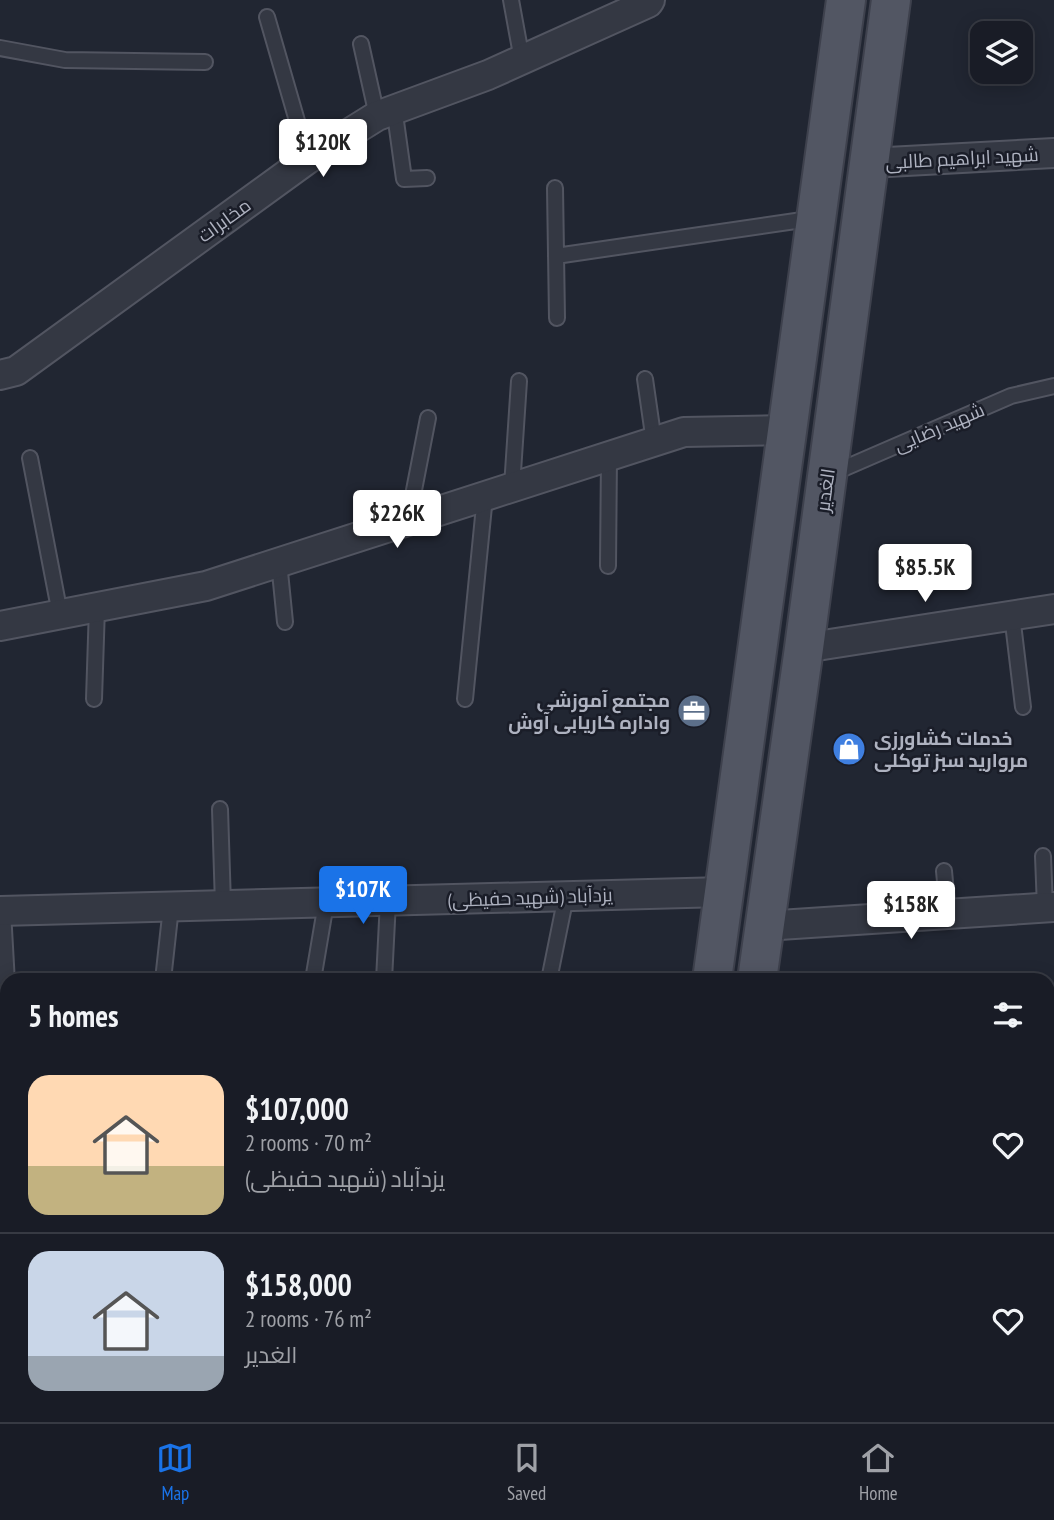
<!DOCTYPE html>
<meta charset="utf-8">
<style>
:root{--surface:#191c26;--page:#22252e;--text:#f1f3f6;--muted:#9fa1a7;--line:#373a43;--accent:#1a73e8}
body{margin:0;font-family:"PT Sans Narrow",Cairo,sans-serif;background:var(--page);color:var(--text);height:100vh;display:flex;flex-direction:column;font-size:26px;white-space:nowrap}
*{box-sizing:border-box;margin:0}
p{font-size:23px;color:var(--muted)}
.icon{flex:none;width:38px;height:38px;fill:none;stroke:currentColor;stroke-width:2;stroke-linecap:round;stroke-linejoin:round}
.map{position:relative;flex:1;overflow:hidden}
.drawer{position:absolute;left:0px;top:973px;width:1055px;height:450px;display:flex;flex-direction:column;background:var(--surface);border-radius:21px 21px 0 0;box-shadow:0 4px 18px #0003,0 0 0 2px var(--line)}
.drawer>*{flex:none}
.buttons{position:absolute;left:970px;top:21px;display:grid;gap:14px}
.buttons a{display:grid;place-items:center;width:63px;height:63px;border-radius:14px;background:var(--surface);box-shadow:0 4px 18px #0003,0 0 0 2px var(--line);font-size:35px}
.price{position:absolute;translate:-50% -60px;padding:0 16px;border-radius:7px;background:#fff;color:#222;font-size:23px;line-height:46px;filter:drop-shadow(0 2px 4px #0008)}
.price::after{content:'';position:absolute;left:50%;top:42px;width:21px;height:16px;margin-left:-10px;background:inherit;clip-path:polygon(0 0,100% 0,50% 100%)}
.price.selected{background:var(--accent);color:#fff}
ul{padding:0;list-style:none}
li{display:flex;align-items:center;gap:21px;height:175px;padding:0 28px}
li+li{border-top:2px solid var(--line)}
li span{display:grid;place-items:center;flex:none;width:196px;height:140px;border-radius:21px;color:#555}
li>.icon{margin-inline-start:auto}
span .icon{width:84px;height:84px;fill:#fffc;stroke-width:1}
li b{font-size:30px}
h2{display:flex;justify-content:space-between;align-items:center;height:84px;padding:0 28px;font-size:30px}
.tab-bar{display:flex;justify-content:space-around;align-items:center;height:98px;border-top:2px solid var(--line);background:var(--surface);font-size:19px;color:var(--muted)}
.tab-bar a{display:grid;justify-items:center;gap:4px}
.tab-bar .selected{color:var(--accent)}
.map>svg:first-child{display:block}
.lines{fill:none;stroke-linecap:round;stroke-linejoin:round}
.lane-casing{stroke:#525561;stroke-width:18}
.street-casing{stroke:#525561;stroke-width:32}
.primary-casing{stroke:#3e414d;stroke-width:42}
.lane{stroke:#343843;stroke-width:14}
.street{stroke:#343843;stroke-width:28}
.primary{stroke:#525663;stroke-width:38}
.labels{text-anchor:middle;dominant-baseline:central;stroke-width:5;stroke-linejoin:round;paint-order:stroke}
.street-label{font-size:19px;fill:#aeb2c0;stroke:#1a1d28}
.poi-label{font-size:19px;font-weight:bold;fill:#aeb2c0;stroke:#1a1d28;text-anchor:end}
</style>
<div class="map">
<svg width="1054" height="1422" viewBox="0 0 1054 1422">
<rect width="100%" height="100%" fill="#212632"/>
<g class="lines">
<defs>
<path id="lane" d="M511 0 522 60
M267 17 308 159
M361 44 377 116
M0 48 65 60 205 62
M394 107 404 179 427 178
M555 188 557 318
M556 256 816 218
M645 379 654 442
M30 458 60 614
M831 474 1011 396 1054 386
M512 487 519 381
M408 521 428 418
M279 562 285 622
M608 566 609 456
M1012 615 1023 707
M94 699 97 607
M465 699 485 496
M220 809 223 905
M1043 856 1045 908
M944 871 948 914
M3 911 7 983
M163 980 171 907
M313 980 326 903
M384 980 388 901
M549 980 566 896
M1048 1186H1054
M1048 1301H1054"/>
<path id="street" d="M869 163 1054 153
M0 375 16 371 308 159 377 116 488 75 648 3 650 0
M0 626 206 586 684 432 788 430
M804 648 1054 609
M0 911 724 892
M764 926 1054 907
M1048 1052H1054
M0 1410H7"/>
<path id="primary" d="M712 980 846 0
M757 980 804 648 891 0
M649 1422 650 1416
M694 1422 695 1416"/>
</defs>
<!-- lane casing -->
<use href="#lane" class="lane-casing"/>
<!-- street casing -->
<use href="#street" class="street-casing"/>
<!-- primary casing -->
<use href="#primary" class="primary-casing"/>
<!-- lane -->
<use href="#lane" class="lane"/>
<!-- street -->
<use href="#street" class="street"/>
<!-- primary -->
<use href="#primary" class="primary"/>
</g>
<!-- icons -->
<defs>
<symbol id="office-disc" viewBox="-11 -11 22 22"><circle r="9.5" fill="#5c6f8a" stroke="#1a1d28"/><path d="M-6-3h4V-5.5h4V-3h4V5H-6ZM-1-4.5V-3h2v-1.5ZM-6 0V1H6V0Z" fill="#fff"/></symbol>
<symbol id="shop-disc" viewBox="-11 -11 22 22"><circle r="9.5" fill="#3f7fe0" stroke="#1a1d28"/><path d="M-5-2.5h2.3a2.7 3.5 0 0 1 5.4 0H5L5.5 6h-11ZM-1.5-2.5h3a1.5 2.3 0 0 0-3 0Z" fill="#fff"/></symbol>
</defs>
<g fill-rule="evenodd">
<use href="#office-disc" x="675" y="692" width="38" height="38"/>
<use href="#shop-disc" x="830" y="730" width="38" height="38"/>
</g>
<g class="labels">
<!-- street labels -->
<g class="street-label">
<text transform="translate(962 158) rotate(-3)">شهید ابراهیم طالبی</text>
<text transform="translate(224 220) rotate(-36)">مخابرات</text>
<text transform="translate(939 427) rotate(-23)">شهید رضایی</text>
<text transform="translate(825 490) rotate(-82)">الغدیر</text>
<text transform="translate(530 897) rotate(-2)">یزدآباد (شهید حفیظی)</text>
</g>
<!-- poi labels -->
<g class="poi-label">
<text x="670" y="700">مجتمع آموزشی<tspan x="670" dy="22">واداره کاریابی آوش</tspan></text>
<text x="874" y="738" text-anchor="start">خدمات کشاورزی<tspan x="874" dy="22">مروارید سبز توکلی</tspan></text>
</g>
</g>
</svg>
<div class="buttons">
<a><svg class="icon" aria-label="layers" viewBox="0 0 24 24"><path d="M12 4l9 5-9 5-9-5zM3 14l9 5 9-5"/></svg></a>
</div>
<b class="price" style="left:323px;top:179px">$120K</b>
<b class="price" style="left:397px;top:550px">$226K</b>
<b class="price" style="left:925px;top:604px">$85.5K</b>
<b class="price selected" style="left:363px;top:926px">$107K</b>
<b class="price" style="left:911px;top:941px">$158K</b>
<section class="drawer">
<h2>5 homes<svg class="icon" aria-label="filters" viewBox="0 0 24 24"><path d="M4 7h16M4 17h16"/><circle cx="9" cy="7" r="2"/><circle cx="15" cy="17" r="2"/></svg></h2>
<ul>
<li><span style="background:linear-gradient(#ffd9b3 65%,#c2b280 0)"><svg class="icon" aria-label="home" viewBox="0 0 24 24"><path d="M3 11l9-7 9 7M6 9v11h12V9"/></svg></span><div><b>$107,000</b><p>2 rooms · 70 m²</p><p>یزدآباد (شهید حفیظی)</p></div><svg class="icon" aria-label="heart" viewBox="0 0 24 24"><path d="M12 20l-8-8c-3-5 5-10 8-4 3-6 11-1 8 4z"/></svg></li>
<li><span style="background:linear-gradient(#c9d6e8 75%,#9aa5b1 0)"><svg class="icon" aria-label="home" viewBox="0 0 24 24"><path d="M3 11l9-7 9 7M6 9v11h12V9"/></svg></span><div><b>$158,000</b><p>2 rooms · 76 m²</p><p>الغدیر</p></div><svg class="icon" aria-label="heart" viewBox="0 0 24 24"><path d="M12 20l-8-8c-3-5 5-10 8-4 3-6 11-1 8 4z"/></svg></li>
</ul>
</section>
</div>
<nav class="tab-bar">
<a class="selected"><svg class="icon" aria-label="map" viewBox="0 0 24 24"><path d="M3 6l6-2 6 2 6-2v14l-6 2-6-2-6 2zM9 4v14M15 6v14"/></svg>Map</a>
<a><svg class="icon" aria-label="saved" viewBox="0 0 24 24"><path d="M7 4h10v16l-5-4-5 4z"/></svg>Saved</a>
<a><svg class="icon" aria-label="home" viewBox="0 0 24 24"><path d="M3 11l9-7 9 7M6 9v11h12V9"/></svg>Home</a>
</nav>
